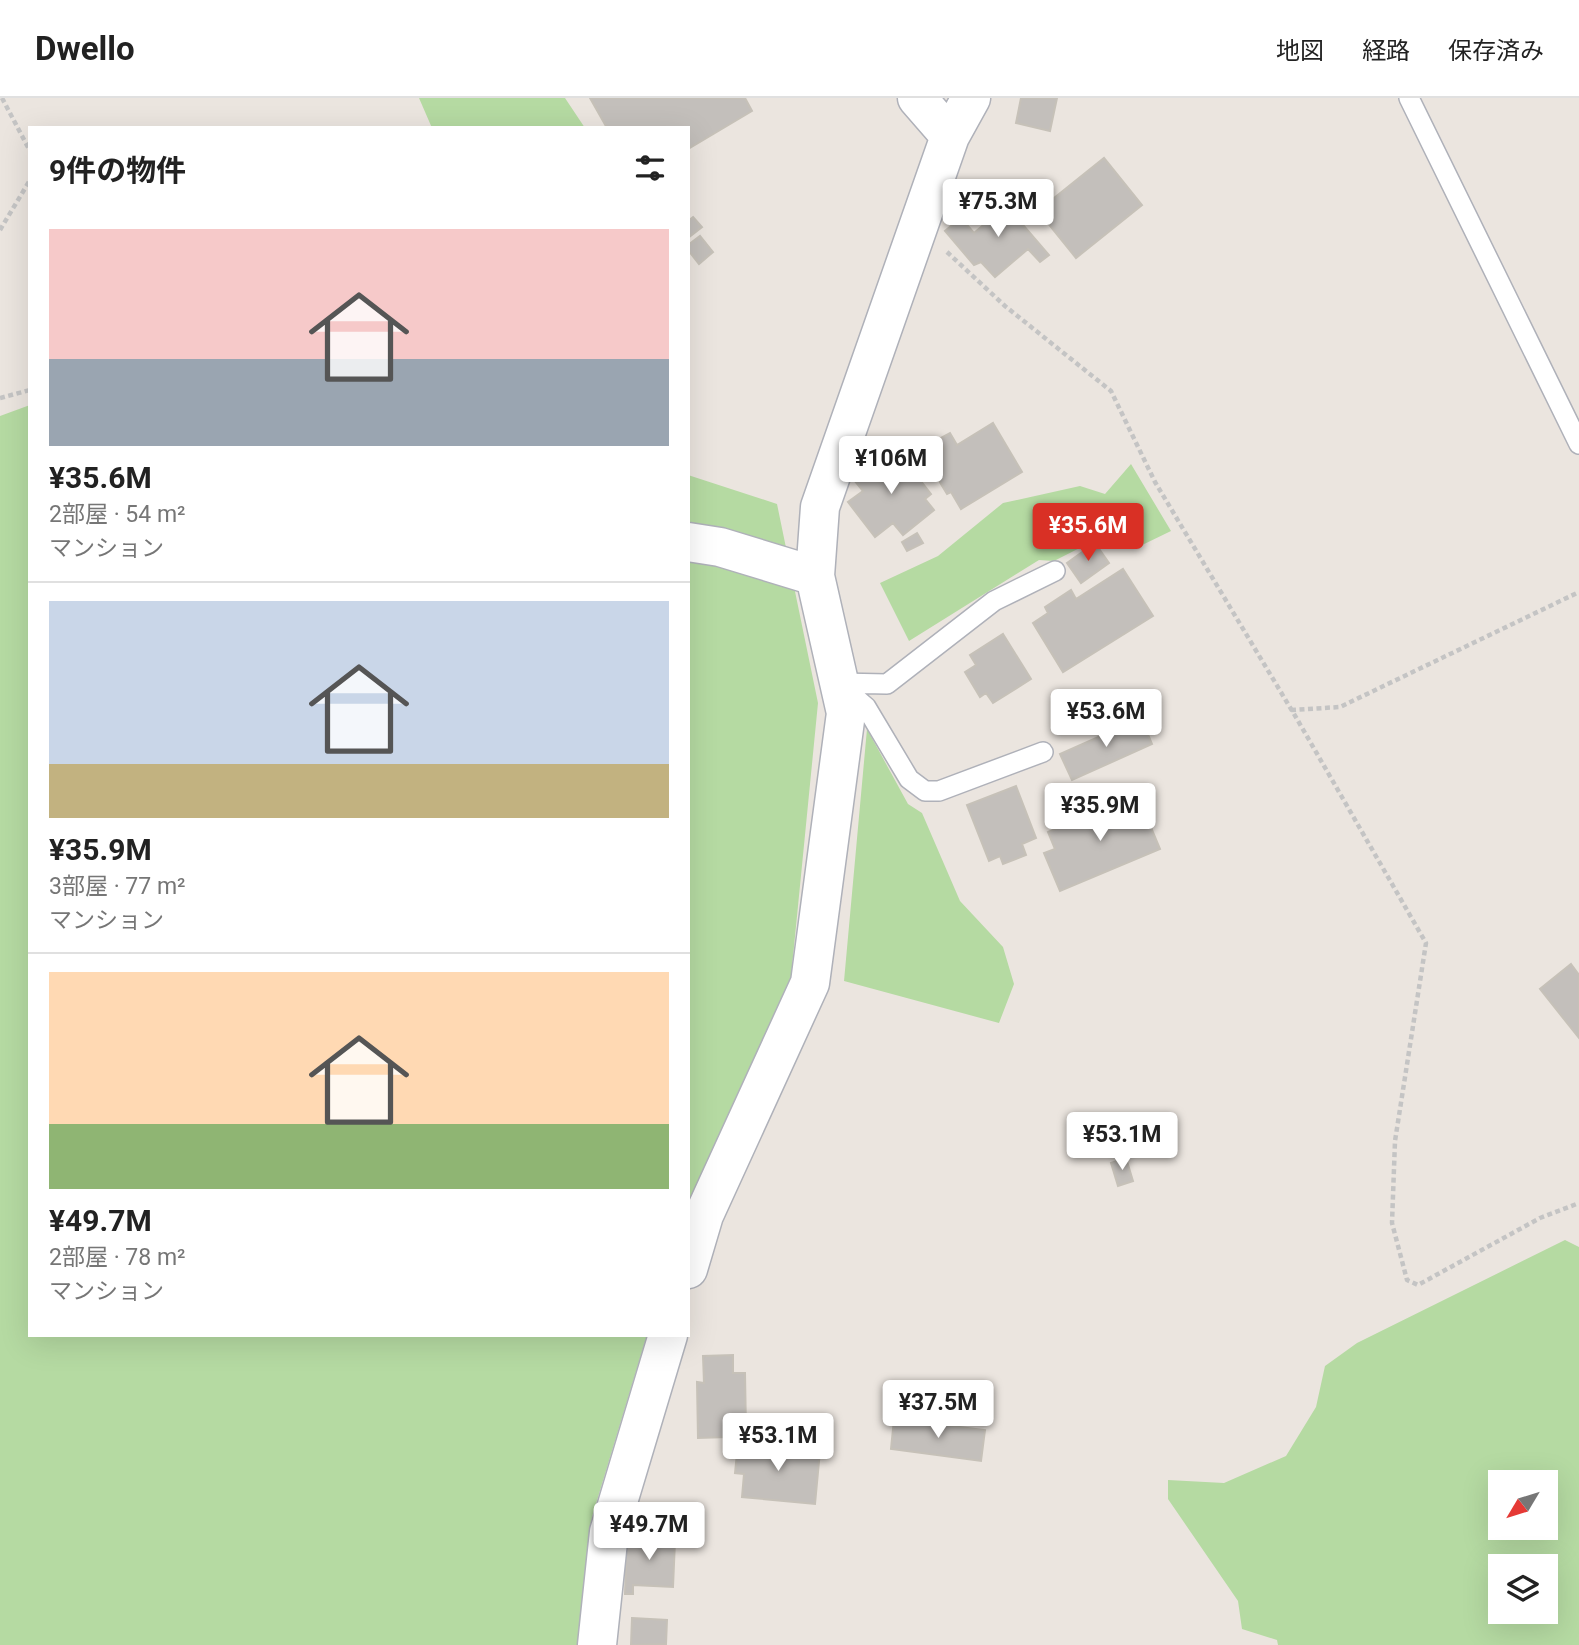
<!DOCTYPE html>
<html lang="ja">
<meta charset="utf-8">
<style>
:root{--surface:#fff;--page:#f6f6f6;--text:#222;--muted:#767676;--line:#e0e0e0;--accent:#d93025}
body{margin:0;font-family:Roboto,"Noto Sans JP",sans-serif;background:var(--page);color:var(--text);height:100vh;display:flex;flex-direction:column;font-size:26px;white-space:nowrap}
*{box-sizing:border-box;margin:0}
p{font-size:23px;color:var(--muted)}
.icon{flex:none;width:38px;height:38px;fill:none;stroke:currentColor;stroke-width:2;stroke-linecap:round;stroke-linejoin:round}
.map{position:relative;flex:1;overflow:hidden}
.sheet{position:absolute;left:28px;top:28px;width:662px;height:1211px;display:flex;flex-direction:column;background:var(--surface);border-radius:0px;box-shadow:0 7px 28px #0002}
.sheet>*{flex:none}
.needle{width:46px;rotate:232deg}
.tools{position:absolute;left:1488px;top:1372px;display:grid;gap:14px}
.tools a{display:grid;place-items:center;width:70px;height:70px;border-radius:0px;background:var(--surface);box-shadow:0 7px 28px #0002;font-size:35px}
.price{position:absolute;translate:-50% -60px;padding:0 16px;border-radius:7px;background:#fff;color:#222;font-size:23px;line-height:46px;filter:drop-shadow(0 2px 4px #0008)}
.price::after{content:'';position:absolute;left:50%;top:42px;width:21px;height:16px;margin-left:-10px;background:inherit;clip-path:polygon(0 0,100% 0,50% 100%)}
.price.on{background:var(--accent);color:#fff}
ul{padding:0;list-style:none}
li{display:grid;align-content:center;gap:14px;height:371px;padding:0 21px}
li+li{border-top:2px solid var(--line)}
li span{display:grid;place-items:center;height:217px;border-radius:0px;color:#555}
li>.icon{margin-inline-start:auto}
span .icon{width:126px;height:126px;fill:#fffc;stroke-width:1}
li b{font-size:30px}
h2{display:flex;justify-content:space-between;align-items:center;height:84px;padding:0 21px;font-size:30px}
header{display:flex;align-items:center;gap:42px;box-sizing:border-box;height:98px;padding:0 35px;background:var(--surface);border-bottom:2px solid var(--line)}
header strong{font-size:33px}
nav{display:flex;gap:38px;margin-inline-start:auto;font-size:24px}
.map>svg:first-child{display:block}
.green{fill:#b5daa2;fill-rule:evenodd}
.building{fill:#c3bfbb;stroke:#c6c1b8;stroke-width:2}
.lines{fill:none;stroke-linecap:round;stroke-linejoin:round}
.service-casing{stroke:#afb1b9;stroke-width:22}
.minor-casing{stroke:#afb1b9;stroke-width:41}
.path{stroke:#c4c4c4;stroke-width:4.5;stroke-dasharray:5 3.5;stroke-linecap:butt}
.service{stroke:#fff;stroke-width:19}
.minor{stroke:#fff;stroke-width:38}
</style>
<header>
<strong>Dwello</strong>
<nav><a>地図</a><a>経路</a><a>保存済み</a></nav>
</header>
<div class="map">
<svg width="1579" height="1547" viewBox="0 0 1579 1547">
<rect width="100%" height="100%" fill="#ebe5df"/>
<!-- green -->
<path class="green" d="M419 0H565L585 30H432Z
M30 307V1237H647L592 1419 580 1547H0V318Z
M1131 366 1171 433 1136 450 1123 428 1054 463 1039 462 909 543 880 485 938 458 1003 405 1080 388 1105 396Z
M688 377 777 406 818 605 791 879 688 1105Z
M867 631 908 706 922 715 960 803 1003 849 1014 886 999 925 844 883Z
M1565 1142 1579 1149V1547H1278L1277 1542 1242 1531 1238 1503 1168 1401V1382L1224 1385 1286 1358 1316 1309 1325 1268 1357 1245ZM1500 1384H1545V1430H1500ZM1500 1468H1545V1514H1500Z"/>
<!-- building -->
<path class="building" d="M590 0H745L752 13 688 51V30H607Z
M1021 0H1057L1050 33 1016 25Z
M1104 60 1142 107 1076 160 1038 113Z
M1015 100 1032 119 1023 127 1049 157 1040 164 1028 151 995 179 981 164 974 167 945 133 961 120 974 135Z
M693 119 702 129 688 140V123Z
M700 138 713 154 699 166 688 152V147Z
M993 325 1022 374 961 411 951 394 947 396 926 361 944 351 939 341 950 335 957 347Z
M895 350 931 396 925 401 934 412 903 437 893 425 875 439 848 404 863 393 854 382Z
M917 435 923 445 907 453 902 444Z
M1095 445 1109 465 1081 485 1067 465Z
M1123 471 1153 518 1063 574 1033 525 1048 515 1045 509 1071 492 1076 501Z
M1003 536 1031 581 993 605 986 595 980 599 965 574 976 567 970 557Z
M1141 620 1152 646 1072 682 1060 656Z
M1016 688 1036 740 1022 746 1026 757 1003 766 1000 758 989 763 967 707Z
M1137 696 1160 751 1060 793 1044 755 1055 751 1048 734Z
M1571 866 1579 877V940L1540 891Z
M1126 1060 1133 1083 1118 1088 1111 1065Z
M733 1257V1275H745L746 1332 728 1333V1339L698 1340 697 1284 704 1285 703 1258Z
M894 1321 985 1332 981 1363 891 1351Z
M738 1345 820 1353 815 1406 742 1399 744 1376 735 1375Z
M646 1432 658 1433V1442L675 1443 673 1489 633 1487V1496H625L627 1439 647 1440Z
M632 1520 667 1522 666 1546 631 1547Z"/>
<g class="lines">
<defs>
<path id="service" d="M1409 0 1579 346
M839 585 887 586 994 503 1055 473
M845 591 866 609 909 681 925 693H939L1043 654"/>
<path id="minor" d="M917 0 950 38
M688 444 720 449 815 478
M688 1171 704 1117 810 885 846 615 815 478 820 409 950 38 971 0
M597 1547 609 1434 668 1237"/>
</defs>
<!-- service casing -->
<use href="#service" class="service-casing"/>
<!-- minor casing -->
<use href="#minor" class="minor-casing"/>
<!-- path -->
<path class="path" d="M2 0 30 53
M0 132 30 82
M947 154 1005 208 1111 293 1155 384 1297 621 1426 845 1395 1043 1392 1125 1407 1182 1418 1187 1540 1120 1579 1105
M0 300 30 292
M1291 612 1340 609 1579 494"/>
<!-- service -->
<use href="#service" class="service"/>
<!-- minor -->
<use href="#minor" class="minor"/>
</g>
</svg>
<div class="tools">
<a><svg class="needle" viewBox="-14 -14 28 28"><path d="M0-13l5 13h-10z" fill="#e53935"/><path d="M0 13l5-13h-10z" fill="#767676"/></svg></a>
<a><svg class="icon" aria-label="layers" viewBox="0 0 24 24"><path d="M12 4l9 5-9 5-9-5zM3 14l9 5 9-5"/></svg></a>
</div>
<b class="price" style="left:998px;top:141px">¥75.3M</b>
<b class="price" style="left:891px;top:398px">¥106M</b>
<b class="price on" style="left:1088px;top:465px">¥35.6M</b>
<b class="price" style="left:1106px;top:651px">¥53.6M</b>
<b class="price" style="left:1100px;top:745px">¥35.9M</b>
<b class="price" style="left:1122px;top:1074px">¥53.1M</b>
<b class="price" style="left:938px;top:1342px">¥37.5M</b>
<b class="price" style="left:778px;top:1375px">¥53.1M</b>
<b class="price" style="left:649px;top:1464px">¥49.7M</b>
<section class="sheet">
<h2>9件の物件<svg class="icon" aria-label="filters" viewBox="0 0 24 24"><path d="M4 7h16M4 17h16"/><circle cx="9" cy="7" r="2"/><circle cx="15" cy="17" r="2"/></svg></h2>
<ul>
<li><span style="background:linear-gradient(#f6c9c9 60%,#9aa5b1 0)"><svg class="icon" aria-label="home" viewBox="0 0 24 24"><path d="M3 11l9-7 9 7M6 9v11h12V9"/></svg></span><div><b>¥35.6M</b><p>2部屋 · 54 m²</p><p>マンション</p></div></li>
<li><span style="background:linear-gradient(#c9d6e8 75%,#c2b280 0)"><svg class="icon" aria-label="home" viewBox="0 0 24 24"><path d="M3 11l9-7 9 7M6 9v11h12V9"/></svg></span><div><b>¥35.9M</b><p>3部屋 · 77 m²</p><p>マンション</p></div></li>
<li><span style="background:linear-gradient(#ffd9b3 70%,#8fb573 0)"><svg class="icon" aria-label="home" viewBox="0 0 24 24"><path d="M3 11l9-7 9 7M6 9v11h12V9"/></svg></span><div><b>¥49.7M</b><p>2部屋 · 78 m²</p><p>マンション</p></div></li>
</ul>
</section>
</div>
